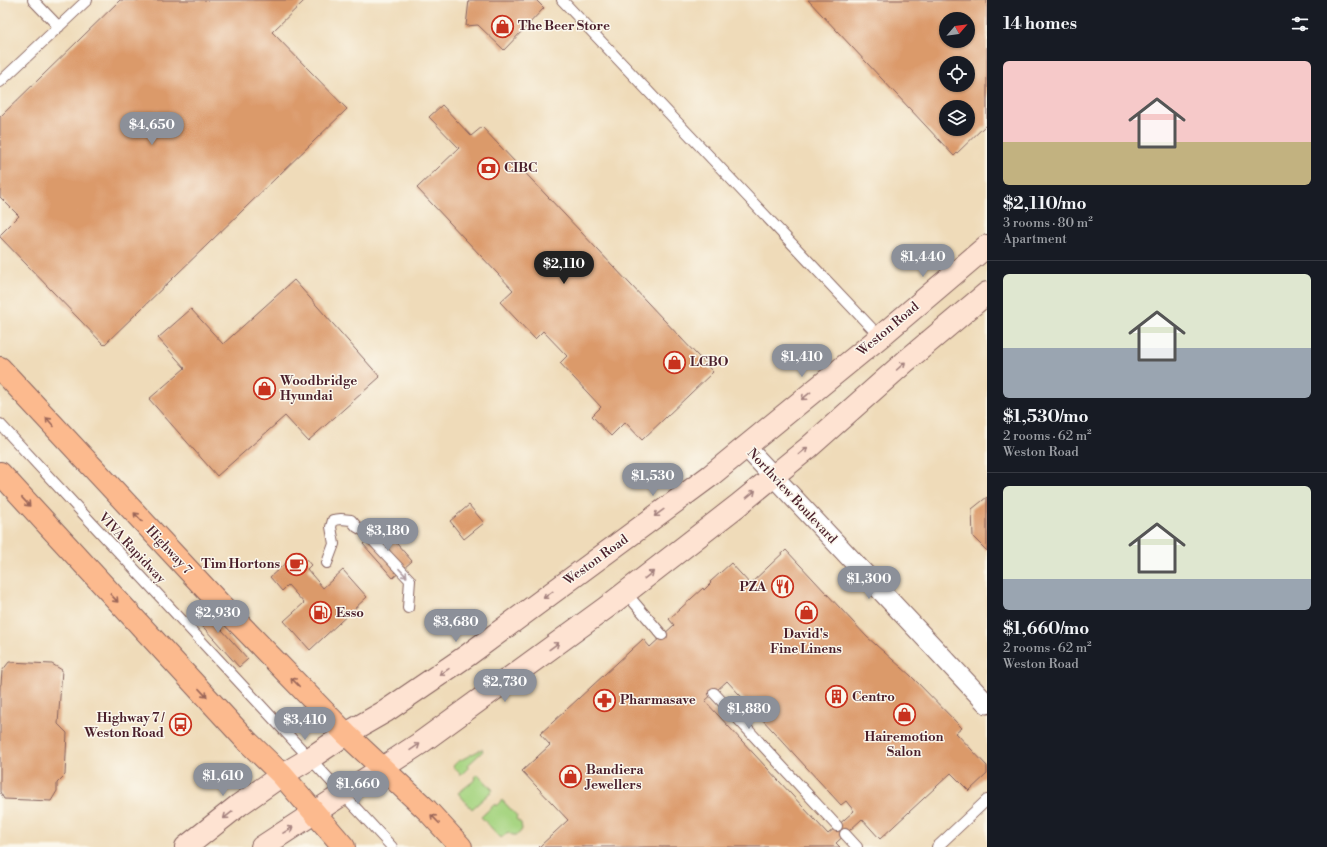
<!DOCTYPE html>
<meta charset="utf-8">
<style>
:root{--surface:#171b24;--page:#20242c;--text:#f1f3f6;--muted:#9ea1a6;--line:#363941;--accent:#8c9099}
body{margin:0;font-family:"Libre Bodoni",serif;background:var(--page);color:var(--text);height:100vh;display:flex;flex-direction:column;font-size:15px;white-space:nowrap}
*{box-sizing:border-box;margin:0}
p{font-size:13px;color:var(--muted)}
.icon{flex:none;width:22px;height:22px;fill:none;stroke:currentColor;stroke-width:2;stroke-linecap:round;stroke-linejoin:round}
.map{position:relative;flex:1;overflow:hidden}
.panel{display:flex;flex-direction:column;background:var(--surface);width:340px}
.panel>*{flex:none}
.needle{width:26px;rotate:62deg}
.fabs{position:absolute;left:939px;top:12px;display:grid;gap:8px}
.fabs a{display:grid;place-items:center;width:36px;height:36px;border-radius:50%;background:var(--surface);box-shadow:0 1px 3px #0004;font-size:20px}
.price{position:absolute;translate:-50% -34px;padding:0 9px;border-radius:14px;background:var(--accent);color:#fff;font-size:13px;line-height:26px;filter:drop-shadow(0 1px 2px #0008)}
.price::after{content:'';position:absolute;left:50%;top:24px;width:12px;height:9px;margin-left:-6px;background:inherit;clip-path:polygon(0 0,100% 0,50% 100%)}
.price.selected{background:#222;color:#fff}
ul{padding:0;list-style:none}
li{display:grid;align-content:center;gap:8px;height:212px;padding:0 16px}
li+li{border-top:1px solid var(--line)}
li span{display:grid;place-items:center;height:124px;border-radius:6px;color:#555}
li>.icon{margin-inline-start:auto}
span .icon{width:72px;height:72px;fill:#fffc;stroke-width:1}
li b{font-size:17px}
h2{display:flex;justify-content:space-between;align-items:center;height:48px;padding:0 16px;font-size:17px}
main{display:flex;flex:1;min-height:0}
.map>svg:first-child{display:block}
.green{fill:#a8d583;stroke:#797a57}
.building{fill:#db9a6a;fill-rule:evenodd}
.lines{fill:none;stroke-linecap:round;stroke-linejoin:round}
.lane-casing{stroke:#84615d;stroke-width:12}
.street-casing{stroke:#84615d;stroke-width:21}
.secondary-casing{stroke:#84615d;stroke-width:24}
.primary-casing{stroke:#84615d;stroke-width:24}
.lane{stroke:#fff;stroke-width:10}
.street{stroke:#fff;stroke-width:19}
.secondary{stroke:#fee3d2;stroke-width:22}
.primary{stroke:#fcba8e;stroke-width:22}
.oneway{stroke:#a4817e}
.oneway2{stroke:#9a6558}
.oneway3{stroke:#ae9aa0}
.labels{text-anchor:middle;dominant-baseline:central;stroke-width:3;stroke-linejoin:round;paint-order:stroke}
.poi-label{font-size:13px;font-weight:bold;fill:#4a1f2b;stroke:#fbf7ec;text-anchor:start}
.street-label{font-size:13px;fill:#4a1f2b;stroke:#fbf7ec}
</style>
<main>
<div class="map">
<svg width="987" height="847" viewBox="0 0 987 847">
<rect width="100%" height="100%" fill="#fbf7ec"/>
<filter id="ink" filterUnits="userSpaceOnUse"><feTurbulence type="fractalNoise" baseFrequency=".025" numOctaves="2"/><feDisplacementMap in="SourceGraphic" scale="8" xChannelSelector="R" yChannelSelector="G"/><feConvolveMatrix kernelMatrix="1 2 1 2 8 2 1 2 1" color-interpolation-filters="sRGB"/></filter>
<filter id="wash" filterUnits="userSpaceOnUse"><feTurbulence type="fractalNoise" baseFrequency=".012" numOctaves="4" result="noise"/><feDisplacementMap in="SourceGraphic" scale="16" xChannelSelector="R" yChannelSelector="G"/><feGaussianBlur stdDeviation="0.9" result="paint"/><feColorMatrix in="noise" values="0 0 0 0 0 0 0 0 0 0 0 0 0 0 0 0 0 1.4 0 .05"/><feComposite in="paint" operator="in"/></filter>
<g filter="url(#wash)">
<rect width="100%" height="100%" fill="#efdbb9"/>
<!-- green -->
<path class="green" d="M482 749 483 751 468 765 469 767 461 775 453 766 457 762Z
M478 774 493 790 472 809 458 793 476 779 475 777Z
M502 800 517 816 516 819 521 823 522 829C519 836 513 837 508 832L501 838 481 817 495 804 496 806Z"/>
<g id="blocks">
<!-- building -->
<path class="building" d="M120 0H305L272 32 347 109 104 345 0 237V235L19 216 0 197V117Z
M469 0H536L544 8 504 50 478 25 466 26Z
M808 0H987V124L954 156ZM946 19H968V41H946ZM946 63H968V85H946ZM946 107H968V129H946Z
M442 105 471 136 482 127 713 372 642 440 625 422 611 436 592 416 601 407 560 363 567 356 543 331 535 339 500 302 513 290 417 188 459 148 429 117Z
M294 280 380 377 308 441 285 416 217 476 149 399 185 368 158 338 191 309 223 344Z
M987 497V551L973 537 972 509Z
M469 505 484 523 464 539 450 521Z
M382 527 412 561 393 578 363 544Z
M786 550 867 637 910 675 962 728 956 733 987 766V774L969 791 951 773 880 839 862 819 836 843 840 847H539L568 820 522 771 550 745 540 734 643 639 650 647 674 625 669 619 703 588 704 590 711 583 710 582 731 563 750 584ZM727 681 841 805 846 801 854 811 828 834 705 701Z
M299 551 311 565 307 569 323 588 343 570 367 597 310 650 284 621 304 603 288 585 282 591 270 577Z
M197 602 248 659 239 667 188 610Z
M9 662 52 664 62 670 58 724 67 733 65 775 57 783V791L51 801 4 799 0 792V686L1 684 2 671Z"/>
</g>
</g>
<g filter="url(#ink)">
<use href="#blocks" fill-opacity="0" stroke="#84615d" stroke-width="1"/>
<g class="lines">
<defs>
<path id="lane" d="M33 0 59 27
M562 0 880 337
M0 82 87 0
M0 424 392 847
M327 563 334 544 331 527 333 520 341 519 351 520 357 527 364 531 410 580 408 608
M626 593 662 635
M714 693 837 826
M845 834 857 847
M937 847 987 800"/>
<path id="street" d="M745 446 987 704"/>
<path id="secondary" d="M186 847 239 805 282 775 309 759 346 734 386 711 468 655 710 476 880 337 987 246
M262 847 419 744 607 607 737 506 808 448 906 361 987 293"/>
<path id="primary" d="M0 368 219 603 346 734 427 810 461 847
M0 473 246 740 282 775 344 847"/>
</defs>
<!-- lane casing -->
<use href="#lane" class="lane-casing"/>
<!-- street casing -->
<use href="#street" class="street-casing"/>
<!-- secondary casing -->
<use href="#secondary" class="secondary-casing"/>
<!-- primary casing -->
<use href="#primary" class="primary-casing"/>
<!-- lane -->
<use href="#lane" class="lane"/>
<!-- street -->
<use href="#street" class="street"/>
<!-- secondary -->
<use href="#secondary" class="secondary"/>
<!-- primary -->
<use href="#primary" class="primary"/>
</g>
<!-- one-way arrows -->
<defs><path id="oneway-shaft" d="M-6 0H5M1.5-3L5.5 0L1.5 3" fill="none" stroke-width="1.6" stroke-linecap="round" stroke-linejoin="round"/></defs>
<g class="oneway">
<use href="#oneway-shaft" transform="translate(901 366) rotate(-42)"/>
<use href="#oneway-shaft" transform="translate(806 396) rotate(141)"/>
<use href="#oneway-shaft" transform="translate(803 451) rotate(-39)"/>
<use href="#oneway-shaft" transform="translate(751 494) rotate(-40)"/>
<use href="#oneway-shaft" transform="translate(659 513) rotate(144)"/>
<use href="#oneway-shaft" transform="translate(649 575) rotate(-38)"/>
<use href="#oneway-shaft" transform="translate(548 595) rotate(143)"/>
<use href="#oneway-shaft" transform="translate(554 646) rotate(-36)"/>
<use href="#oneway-shaft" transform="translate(444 672) rotate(146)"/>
<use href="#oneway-shaft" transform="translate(415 747) rotate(-34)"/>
<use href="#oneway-shaft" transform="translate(228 815) rotate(142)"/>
<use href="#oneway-shaft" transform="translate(288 830) rotate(-32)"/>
</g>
<g class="oneway2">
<use href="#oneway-shaft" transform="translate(50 422) rotate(-132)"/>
<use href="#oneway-shaft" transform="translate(26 502) rotate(47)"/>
<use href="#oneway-shaft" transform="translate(138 517) rotate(-133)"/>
<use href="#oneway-shaft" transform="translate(114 598) rotate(47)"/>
<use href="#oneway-shaft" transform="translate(295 682) rotate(-134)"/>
<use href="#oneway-shaft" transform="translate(203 693) rotate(47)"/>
<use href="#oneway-shaft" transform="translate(435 819) rotate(-134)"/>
</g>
<use class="oneway3" href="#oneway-shaft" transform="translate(403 573) rotate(47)"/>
</g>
<!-- icons -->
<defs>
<symbol id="shop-ring" viewBox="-11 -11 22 22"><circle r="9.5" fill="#fbf7ec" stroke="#c8321e" stroke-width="1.5"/><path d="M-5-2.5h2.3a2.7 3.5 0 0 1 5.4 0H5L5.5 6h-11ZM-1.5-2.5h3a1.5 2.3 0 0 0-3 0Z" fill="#c8321e"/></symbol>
<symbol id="bank-ring" viewBox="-11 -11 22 22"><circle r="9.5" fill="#fbf7ec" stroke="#c8321e" stroke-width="1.5"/><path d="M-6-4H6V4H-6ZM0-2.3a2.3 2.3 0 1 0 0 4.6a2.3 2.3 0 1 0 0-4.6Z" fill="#c8321e"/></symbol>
<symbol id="cafe-ring" viewBox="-11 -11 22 22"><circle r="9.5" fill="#fbf7ec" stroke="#c8321e" stroke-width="1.5"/><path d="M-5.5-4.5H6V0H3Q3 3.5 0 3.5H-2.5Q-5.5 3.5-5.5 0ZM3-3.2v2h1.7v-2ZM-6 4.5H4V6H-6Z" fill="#c8321e"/></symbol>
<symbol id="restaurant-ring" viewBox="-11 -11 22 22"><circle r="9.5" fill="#fbf7ec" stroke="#c8321e" stroke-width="1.5"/><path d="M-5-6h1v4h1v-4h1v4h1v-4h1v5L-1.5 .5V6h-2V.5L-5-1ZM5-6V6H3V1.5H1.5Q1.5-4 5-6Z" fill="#c8321e"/></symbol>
<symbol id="fuel-ring" viewBox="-11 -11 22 22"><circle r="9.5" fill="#fbf7ec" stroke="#c8321e" stroke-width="1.5"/><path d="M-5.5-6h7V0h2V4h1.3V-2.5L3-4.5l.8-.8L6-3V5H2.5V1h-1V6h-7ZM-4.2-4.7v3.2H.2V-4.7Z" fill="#c8321e"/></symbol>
<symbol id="building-ring" viewBox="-11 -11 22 22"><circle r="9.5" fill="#fbf7ec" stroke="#c8321e" stroke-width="1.5"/><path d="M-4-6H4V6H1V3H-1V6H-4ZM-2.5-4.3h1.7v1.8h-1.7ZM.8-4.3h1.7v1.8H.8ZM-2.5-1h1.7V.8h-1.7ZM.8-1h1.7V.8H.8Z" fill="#c8321e"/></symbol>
<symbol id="pharmacy-ring" viewBox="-11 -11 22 22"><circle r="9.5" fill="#fbf7ec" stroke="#c8321e" stroke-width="1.5"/><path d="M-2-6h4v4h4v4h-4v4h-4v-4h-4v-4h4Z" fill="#c8321e"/></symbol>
<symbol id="bus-ring" viewBox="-11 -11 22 22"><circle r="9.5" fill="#fbf7ec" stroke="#c8321e" stroke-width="1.5"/><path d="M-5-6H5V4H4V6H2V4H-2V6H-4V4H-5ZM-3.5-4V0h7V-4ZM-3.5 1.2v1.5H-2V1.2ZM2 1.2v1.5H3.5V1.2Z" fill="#c8321e"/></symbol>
</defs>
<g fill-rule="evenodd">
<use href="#shop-ring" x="490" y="14" width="25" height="25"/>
<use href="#bank-ring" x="476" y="156" width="25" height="25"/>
<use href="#shop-ring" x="662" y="350" width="25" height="25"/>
<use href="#shop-ring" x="252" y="376" width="25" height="25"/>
<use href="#cafe-ring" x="284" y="552" width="25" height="25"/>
<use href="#restaurant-ring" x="770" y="574" width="25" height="25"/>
<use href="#shop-ring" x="794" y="600" width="25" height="25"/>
<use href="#fuel-ring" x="308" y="600" width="25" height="25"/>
<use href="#building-ring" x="824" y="684" width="25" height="25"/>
<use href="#pharmacy-ring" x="592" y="688" width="25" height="25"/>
<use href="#shop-ring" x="892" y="702" width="25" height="25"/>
<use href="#bus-ring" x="168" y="712" width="25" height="25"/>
<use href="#shop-ring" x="558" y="764" width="25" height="25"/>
</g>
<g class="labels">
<!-- poi labels -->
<g class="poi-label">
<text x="518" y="26">The Beer Store</text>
<text x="504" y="168">CIBC</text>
<text x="690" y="362">LCBO</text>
<text x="280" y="381">Woodbridge<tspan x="280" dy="15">Hyundai</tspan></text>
<text x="280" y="564" text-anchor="end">Tim Hortons</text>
<text x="766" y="587" text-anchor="end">PZA</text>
<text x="336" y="613">Esso</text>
<text x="806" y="634" text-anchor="middle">David's<tspan x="806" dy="15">Fine Linens</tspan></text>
<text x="852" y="697">Centro</text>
<text x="620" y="700">Pharmasave</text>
<text x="164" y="718" text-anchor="end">Highway 7 /<tspan x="164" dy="15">Weston Road</tspan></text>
<text x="904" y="737" text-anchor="middle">Hairemotion<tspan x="904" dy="15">Salon</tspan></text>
<text x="586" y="770">Bandiera<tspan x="586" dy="15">Jewellers</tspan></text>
</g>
<!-- street labels -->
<g class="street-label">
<text transform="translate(888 329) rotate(-40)">Weston Road</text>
<text transform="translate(792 496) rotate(47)">Northview Boulevard</text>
<text transform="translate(132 548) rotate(47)">VIVA Rapidway</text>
<text transform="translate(169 550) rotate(47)">Highway 7</text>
<text transform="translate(596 560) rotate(-36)">Weston Road</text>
</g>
</g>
</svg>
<div class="fabs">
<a><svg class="needle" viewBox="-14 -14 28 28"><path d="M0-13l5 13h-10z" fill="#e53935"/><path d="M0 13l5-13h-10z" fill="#9ea1a6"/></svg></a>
<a><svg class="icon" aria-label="locate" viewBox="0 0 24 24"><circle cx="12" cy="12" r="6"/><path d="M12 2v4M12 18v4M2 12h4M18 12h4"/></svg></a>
<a><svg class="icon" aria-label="layers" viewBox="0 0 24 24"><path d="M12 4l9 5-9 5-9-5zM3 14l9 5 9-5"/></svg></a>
</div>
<b class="price" style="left:152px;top:146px">$4,650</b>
<b class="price" style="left:923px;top:278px">$1,440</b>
<b class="price selected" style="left:564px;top:285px">$2,110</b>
<b class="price" style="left:802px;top:378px">$1,410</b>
<b class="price" style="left:653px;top:497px">$1,530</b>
<b class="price" style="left:388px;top:552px">$3,180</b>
<b class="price" style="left:869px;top:600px">$1,300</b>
<b class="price" style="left:218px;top:634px">$2,930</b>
<b class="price" style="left:456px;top:643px">$3,680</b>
<b class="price" style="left:505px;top:703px">$2,730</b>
<b class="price" style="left:749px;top:730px">$1,880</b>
<b class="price" style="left:305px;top:741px">$3,410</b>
<b class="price" style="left:223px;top:797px">$1,610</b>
<b class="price" style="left:358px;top:805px">$1,660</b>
</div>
<section class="panel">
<h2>14 homes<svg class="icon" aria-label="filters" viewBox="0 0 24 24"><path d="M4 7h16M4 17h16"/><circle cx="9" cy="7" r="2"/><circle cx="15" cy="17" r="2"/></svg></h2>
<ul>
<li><span style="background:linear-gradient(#f6c9c9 65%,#c2b280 0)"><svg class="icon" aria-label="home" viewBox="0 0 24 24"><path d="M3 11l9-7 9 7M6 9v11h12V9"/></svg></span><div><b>$2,110/mo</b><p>3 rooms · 80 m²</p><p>Apartment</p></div></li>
<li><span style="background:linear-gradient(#dfe7d0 60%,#9aa5b1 0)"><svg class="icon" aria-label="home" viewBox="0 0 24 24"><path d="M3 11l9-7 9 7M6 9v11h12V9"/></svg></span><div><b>$1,530/mo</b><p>2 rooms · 62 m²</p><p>Weston Road</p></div></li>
<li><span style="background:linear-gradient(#dfe7d0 75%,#9aa5b1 0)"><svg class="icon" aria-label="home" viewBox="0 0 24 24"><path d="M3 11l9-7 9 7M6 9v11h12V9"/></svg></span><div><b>$1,660/mo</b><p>2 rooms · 62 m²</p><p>Weston Road</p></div></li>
</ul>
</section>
</main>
